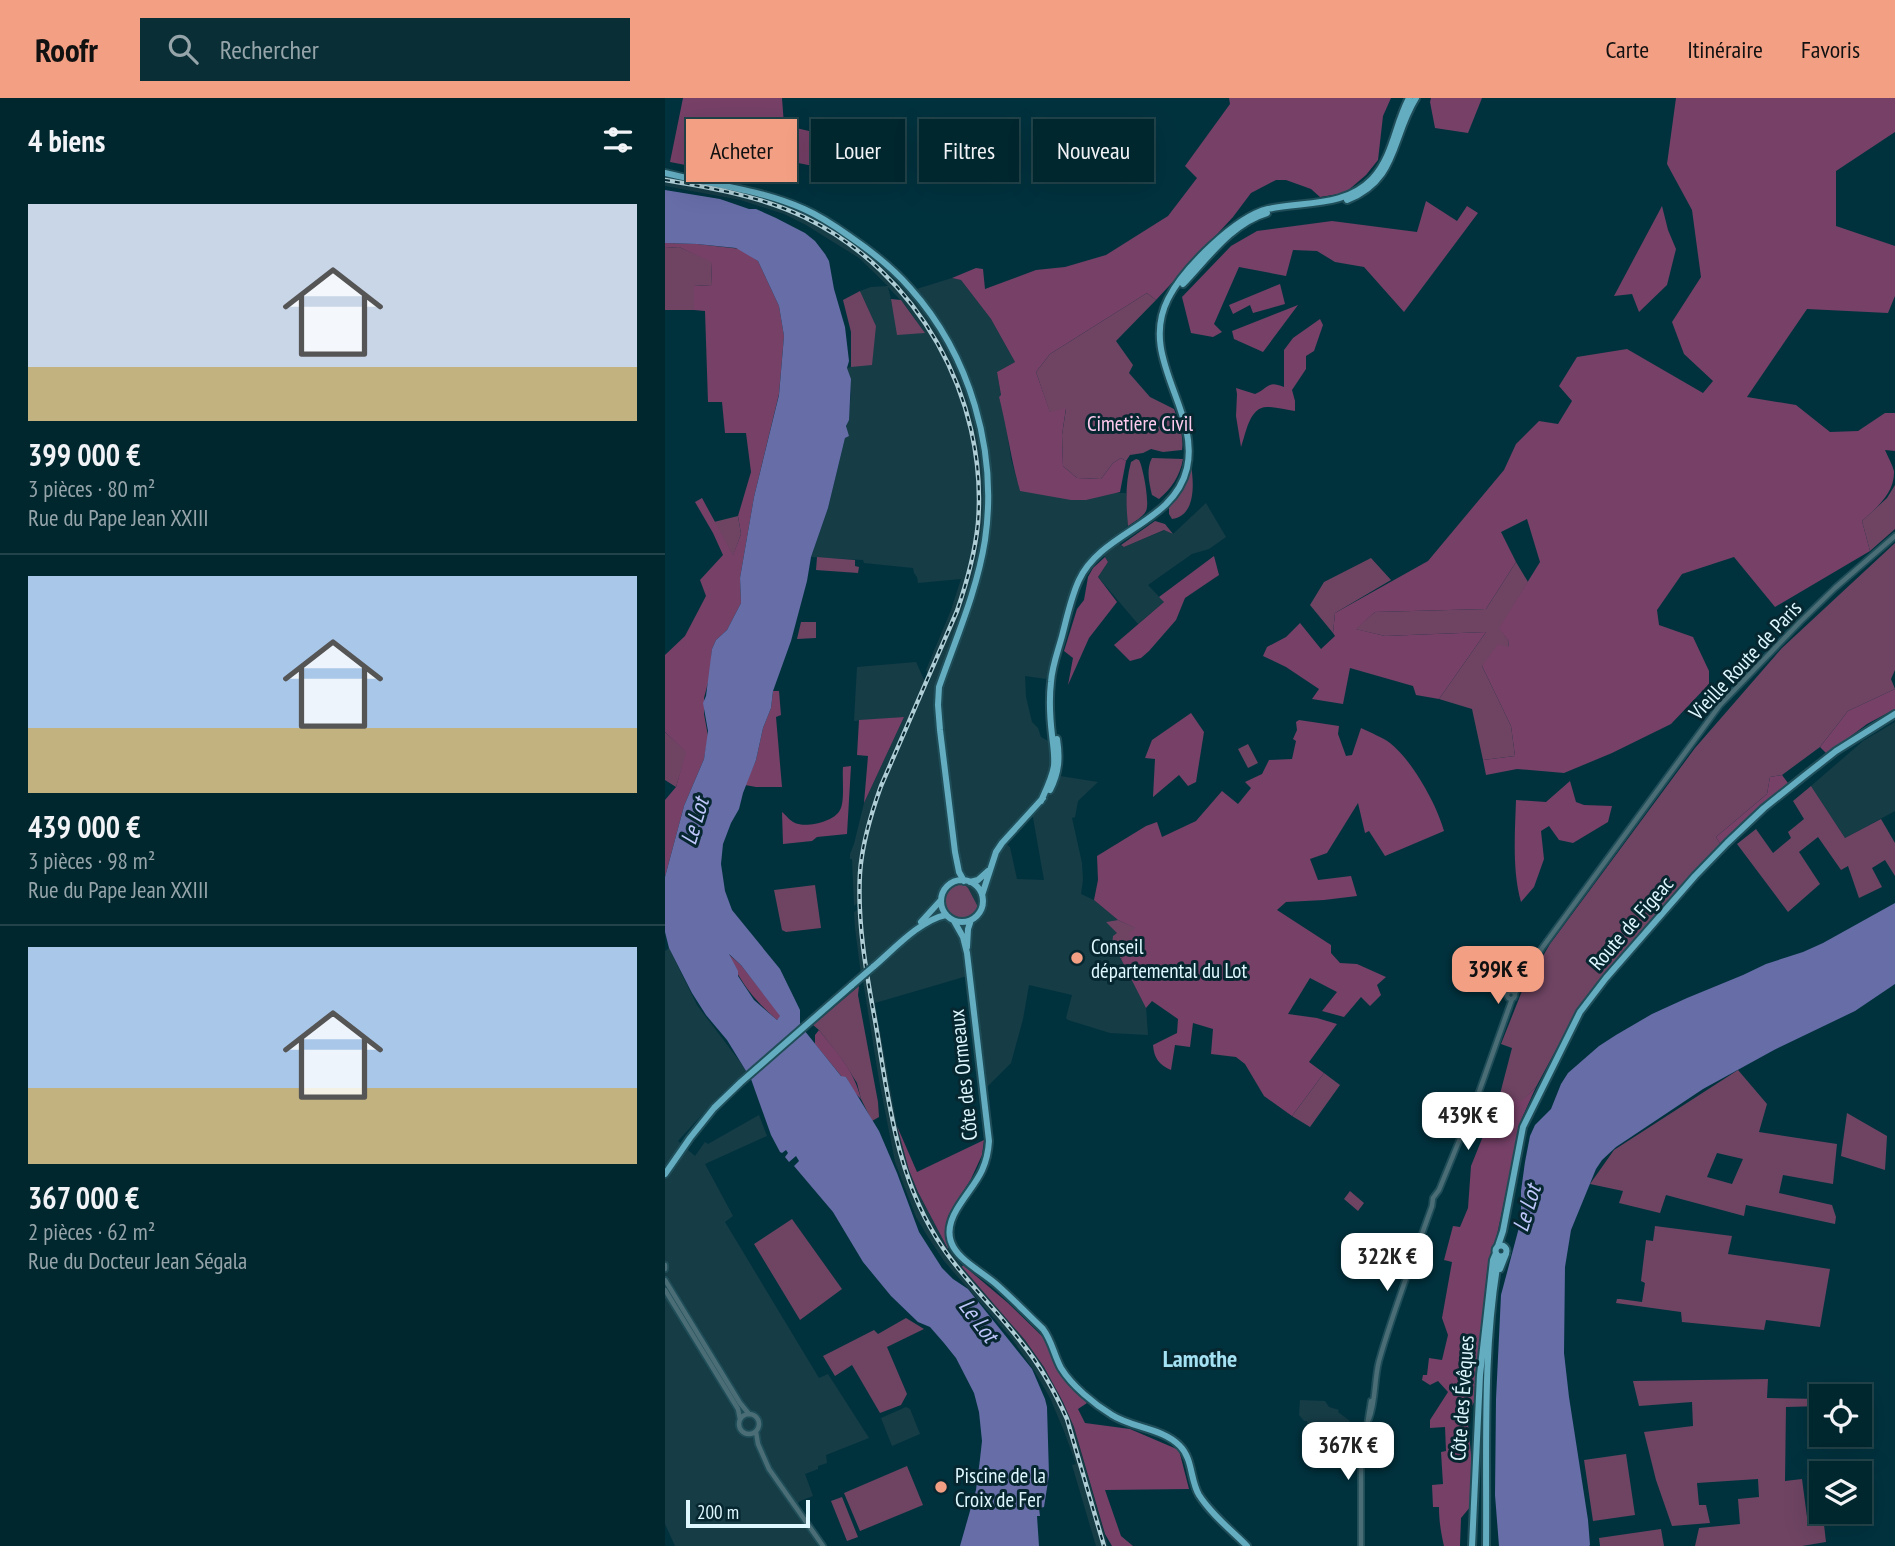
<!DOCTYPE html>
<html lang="fr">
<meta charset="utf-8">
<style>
:root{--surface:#00262e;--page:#0a2e36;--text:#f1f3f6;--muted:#95a5aa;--line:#22434a;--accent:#f39f84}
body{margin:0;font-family:"PT Sans Narrow",sans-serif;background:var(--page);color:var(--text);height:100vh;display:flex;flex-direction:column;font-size:26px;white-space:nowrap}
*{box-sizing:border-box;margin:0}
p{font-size:23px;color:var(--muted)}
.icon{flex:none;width:38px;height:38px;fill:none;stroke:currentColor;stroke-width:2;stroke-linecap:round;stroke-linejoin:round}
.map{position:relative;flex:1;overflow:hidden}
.side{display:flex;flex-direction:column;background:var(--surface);width:665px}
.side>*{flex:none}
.guide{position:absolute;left:21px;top:21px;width:665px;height:63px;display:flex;gap:14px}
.controls{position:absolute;left:1144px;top:1286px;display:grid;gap:14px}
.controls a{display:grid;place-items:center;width:63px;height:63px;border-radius:0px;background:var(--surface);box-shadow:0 7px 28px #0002,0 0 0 2px var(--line);font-size:35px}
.scale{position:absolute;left:21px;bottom:18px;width:124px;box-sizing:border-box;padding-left:7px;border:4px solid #dff7fe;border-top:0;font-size:19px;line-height:24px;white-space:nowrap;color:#dff7fe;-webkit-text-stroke:5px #062730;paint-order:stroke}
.price{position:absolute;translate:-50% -60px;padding:0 16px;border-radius:14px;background:#fff;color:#222;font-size:23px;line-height:46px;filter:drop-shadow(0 2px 4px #0008)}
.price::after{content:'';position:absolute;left:50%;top:42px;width:21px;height:16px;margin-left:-10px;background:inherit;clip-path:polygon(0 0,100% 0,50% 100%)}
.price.current{background:var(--accent);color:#111}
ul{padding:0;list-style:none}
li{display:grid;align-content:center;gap:14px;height:371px;padding:0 28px}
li+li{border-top:2px solid var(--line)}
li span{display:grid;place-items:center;height:217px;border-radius:0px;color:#555}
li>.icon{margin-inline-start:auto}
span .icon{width:126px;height:126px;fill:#fffc;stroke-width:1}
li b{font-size:30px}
h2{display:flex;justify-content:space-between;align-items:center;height:84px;padding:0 28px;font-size:30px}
.tag{padding:0 24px;border-radius:0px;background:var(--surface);box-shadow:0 7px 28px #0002,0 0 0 2px var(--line);font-size:24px;line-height:63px}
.tag.current{background:var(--accent);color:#111}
header{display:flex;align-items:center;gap:42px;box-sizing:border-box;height:98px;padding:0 35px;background:var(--accent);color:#111}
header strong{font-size:33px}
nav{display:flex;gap:38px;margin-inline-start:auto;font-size:24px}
.search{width:490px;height:63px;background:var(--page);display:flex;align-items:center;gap:18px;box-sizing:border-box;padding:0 24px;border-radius:0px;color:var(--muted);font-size:26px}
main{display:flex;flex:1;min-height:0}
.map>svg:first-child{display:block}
.built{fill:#163c46;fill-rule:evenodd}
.green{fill:#6e4462;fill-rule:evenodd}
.forest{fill:#764067}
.water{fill:#666da7;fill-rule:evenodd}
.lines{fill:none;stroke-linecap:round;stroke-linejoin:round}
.tertiary-casing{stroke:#1f4e59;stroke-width:8}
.primary-casing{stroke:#1f4e59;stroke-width:10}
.tertiary{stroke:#4b6d76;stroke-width:4.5}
.primary{stroke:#64acc0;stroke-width:6}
.rail-casing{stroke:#afcdd5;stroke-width:4.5}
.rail{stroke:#062730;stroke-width:2;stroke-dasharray:5;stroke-linecap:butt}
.primary-bridge-casing{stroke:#1f4e59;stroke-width:10;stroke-linecap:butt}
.primary-bridge{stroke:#64acc0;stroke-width:6}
.poi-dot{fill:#f39f84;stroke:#062730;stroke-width:2.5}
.labels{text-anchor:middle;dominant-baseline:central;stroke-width:6;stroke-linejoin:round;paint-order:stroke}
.park-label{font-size:21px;fill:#fecbed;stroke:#062730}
.street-label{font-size:21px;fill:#dff7fe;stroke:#062730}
.poi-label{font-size:21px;fill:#dff7fe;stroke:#062730;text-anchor:start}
.water-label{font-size:23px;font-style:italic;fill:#bfc6fa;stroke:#062730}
.quarter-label{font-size:24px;font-weight:bold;fill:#a4e1f3;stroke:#062730}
</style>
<header>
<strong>Roofr</strong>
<div class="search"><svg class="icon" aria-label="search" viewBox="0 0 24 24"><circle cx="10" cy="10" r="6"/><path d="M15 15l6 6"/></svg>Rechercher</div>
<nav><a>Carte</a><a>Itinéraire</a><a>Favoris</a></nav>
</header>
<main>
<section class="side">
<h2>4 biens<svg class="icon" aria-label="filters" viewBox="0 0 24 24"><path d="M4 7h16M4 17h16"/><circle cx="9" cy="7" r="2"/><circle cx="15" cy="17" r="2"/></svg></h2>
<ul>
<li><span style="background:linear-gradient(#c9d6e8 75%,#c2b280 0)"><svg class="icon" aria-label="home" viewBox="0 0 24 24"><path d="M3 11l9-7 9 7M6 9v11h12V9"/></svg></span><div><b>399 000 €</b><p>3 pièces · 80 m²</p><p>Rue du Pape Jean XXIII</p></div></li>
<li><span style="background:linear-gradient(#a9c7e8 70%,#c2b280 0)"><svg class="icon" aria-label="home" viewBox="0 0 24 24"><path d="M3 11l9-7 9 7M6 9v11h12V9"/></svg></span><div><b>439 000 €</b><p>3 pièces · 98 m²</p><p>Rue du Pape Jean XXIII</p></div></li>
<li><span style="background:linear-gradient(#a9c7e8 65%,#c2b280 0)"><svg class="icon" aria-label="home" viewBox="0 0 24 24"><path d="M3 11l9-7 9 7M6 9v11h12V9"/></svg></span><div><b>367 000 €</b><p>2 pièces · 62 m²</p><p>Rue du Docteur Jean Ségala</p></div></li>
</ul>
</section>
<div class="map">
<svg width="1230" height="1448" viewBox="0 0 1230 1448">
<rect width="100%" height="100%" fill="#00323e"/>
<!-- built -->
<path class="built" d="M0 79 75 93 102 101 145 118 198 152 214 165 242 194 287 180 296 182 326 221 350 264 332 274 336 298 334 299 340 321 346 361 355 393 461 395 463 428 446 441 459 449 500 432 508 436 541 405 561 439 544 451 527 456 483 487 499 504 473 526 433 479 443 464 434 449 418 467 408 485 381 581 360 578 361 599 367 624 373 630 376 639 383 643 389 677 433 684 413 703 410 719 407 720 417 765 418 782 416 796 429 802 453 822 441 824 453 835 447 847 456 861 481 909 483 937 445 935 403 922 401 920 407 897 364 887 358 921 346 965 320 991 309 876 210 905 232 1028 242 1065 253 1094 283 1151 360 1242 379 1269 398 1304 409 1329 443 1448H431L407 1367 411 1366 399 1333 385 1300 370 1274 347 1241 279 1163 263 1139 251 1119 230 1064 214 982 198 883 205 877 203 870 196 876 190 830 189 814 196 810V802L189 808 187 761H185V756L189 746 199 705 239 619 189 623 192 569 251 564 262 588 266 581 261 572 286 512 296 481 253 485 252 479 249 475 248 470 199 465 198 462 146 459 163 410 180 340 186 297 185 280 182 270 186 269 211 228 195 193 206 189 223 188 194 160 141 127 119 116 75 102 0 88ZM223 189 241 208 259 234 229 214ZM367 714 379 782 352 781 345 749 338 743Z
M1230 624V713L1180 740 1146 688 1198 643Z
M4 850 32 907 82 973 56 996 13 1043 30 1058 40 1044 43 1046 94 1017 102 1038 40 1066 68 1118 60 1124 154 1280 163 1276 204 1340 161 1357 162 1365 153 1368V1371L140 1376 148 1398 135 1403 129 1411 153 1448H10L0 1426V853Z
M635 1302 660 1303 664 1309 674 1312 673 1314 685 1323 682 1329 644 1330 642 1323H639L634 1317Z
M241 1309 245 1311 255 1336 227 1348 216 1320Z"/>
<!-- green -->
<path class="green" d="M14 149 46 163 47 187 29 188V212H0V150Z
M195 193 211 228 207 267 186 269V234L178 202Z
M482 195 491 202 451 243 468 267 464 275 485 299 509 311C514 324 519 338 517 352L498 354 486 351 478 355 465 357 461 363 456 360 448 365 436 381 412 380 398 368 397 337 401 311 385 315 371 274 385 256Z
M226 201 236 202 260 235 232 237Z
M487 360 518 361C515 378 506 391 494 401L487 397C484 385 481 371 487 360Z
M471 361 474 362C478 369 485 405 481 413 478 419 469 424 463 428 461 406 460 386 466 364Z
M526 367C529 385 531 418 507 421L504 416V409L517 393Z
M1230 387V431L1205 453 1197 423 1222 400Z
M73 418 76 436 68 458 49 424Z
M490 423 500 426 508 436 499 432 459 449 456 447Z
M1230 445V572L1226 581 1230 591 1183 613 1155 649 1117 677 1105 679 1102 696 1051 739 1056 747 1001 805 914 909 871 989 857 1004 835 996 847 950 836 946 857 893 885 846 1030 650 1117 550Z
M152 459 190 462V468L194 469 193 475 151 472Z
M706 460 726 482 670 515 668 535 645 507 659 484Z
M851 464 863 484 835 530 844 544 843 550 817 568 846 628 850 658 818 662 807 611 774 601 821 534 720 538 690 531 710 514 821 511Z
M136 524H151V540L132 541Z
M0 634 22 654 11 689 0 682Z
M583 646 593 665 583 670 573 651Z
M1146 688 1180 740 1216 721 1230 745V778L1220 762 1207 770 1217 789 1194 800 1183 768 1176 772 1153 739 1134 754 1155 786 1123 814 1072 746 1091 731 1108 755 1126 740 1123 734 1139 721 1128 703Z
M297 784 303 790 313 809 307 817 295 821 282 815 277 803C279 791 285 785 297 784Z
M150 787 156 830 121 834 117 832 109 792Z
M453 822 471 830 467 847 456 861 447 847 448 838 452 835 441 824Z
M194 888 193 897 213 1004 214 1019 207 1023 196 1001 192 985 178 963 154 932 148 927Z
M1073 972 1102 1006 1094 1034 1172 1046 1168 1086 1118 1077 1114 1095 1167 1107 1171 1119 1170 1126 1081 1107 1079 1118 1001 1097 995 1115 954 1105 958 1093 925 1086 949 1052ZM1052 1055 1078 1061 1067 1086 1042 1079Z
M659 975 675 987 645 1029 627 1018Z
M1182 1015 1222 1038 1220 1072 1176 1058Z
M685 1093 699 1105 693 1113 679 1101Z
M127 1121 177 1191 135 1222 89 1146Z
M990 1128 1067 1138 1063 1156 1165 1171 1155 1229 1101 1222 1099 1232 1017 1224 1016 1214 951 1205 952 1201H955L977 1204 980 1185 976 1183 981 1142 988 1143Z
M241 1220 259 1231 222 1249 242 1296 236 1307 215 1315 187 1267 170 1278 158 1258 209 1232 213 1236Z
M1103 1281 1102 1300 1157 1301V1308L1121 1309 1120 1383 1137 1381 1142 1419 1158 1418 1161 1444 1137 1448H1030L1034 1430 1075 1426 1073 1401 1094 1399 1093 1381 1032 1385 1034 1407H1041L1045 1425 1007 1428 991 1382 979 1334 1028 1328 1027 1304 974 1308 968 1283Z
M961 1356 970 1417 928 1423 919 1362Z
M242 1368 258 1407 195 1433 179 1395Z
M177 1399 193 1439 182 1443 166 1403Z
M996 1431 999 1448H935L934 1440Z"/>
<!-- forest -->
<path class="forest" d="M18 0H117L119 27 177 41 178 74 88 56 47 57 36 70 5 64Z
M564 0H726L718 18 713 62 701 77 680 95 655 99 646 91 621 82H611L586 95 568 119 491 202 482 195 385 256 371 274 385 314 401 310 397 337 398 368 412 380 436 381 448 365 456 360 461 363 455 394 421 402H406L355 393C346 362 342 330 334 299L336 297 332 274 350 264 326 221 296 182 287 180 311 170 318 171 320 191 371 172 400 169 441 157 503 118 532 80 520 68 565 6Z
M766 0H817L803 35 770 30 765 4Z
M1011 0H1230V34L1171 73V128L1230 148V198L1223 215 1142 211 1082 299 1131 307 1165 334 1193 333 1220 315H1230V353L1220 352C1223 359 1227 366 1229 373 1230 395 1211 410 1197 423L1205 453 1110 509 1069 459 1017 476 992 512 994 527 1028 539 1044 573V586L1006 626 947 655 899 675 852 671 821 677 818 662 850 658 846 628 817 568 833 546 843 549 844 544 834 530 875 464 862 421 836 434 851 464 821 511 710 514 691 531 720 538 821 534 774 601 751 597 748 588 685 570 678 606 647 601 654 591 621 569 598 558 602 549 621 539 635 525 656 551 670 538 668 535 670 515 763 463 839 372 851 346 874 323 893 326 907 303 894 288 912 259 962 251 1038 295 1048 283 1019 256 1007 224 1036 179 1027 112 1002 66Z
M761 103 792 123 802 108 813 115 739 214 699 169 670 164 652 153 628 152 621 178 574 169 549 226 557 234 548 239 526 235 517 199 566 148 592 133 667 123 752 134Z
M997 108 1003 132 1011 151 1002 187 974 214 967 196 949 198Z
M0 145 32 146 76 151 93 163 114 208 119 238 114 296 89 399 75 480 76 505 62 532 51 542 47 551 45 577 39 600V616L43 638 39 661 19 708 0 779V702L11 689 21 654 0 634V557L20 538 41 498 35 482 58 457 48 435 30 404 37 400 68 457 76 436 73 418 86 374 81 335H60L57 304H43L40 213 29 212V188L47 187 46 164 14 149 0 150Z
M615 186 620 206 588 215 585 207 568 216 564 207Z
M633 207 598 254 569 241 567 233Z
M655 221 658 227 649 253 641 258V271L627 292 630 303V313C621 312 610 309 602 309 584 309 581 336 576 349L571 318 572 296 571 290 590 296C604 290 602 282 619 289V252L628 240Z
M549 458 554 477 520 500 511 522 484 553 476 560 465 563 449 547 499 504 494 499Z
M440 459 443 464 433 479 452 504 424 540 403 587 408 560 399 553 412 511 419 502 423 479 428 470Z
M1230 591V611L1202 626 1162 656 1155 649 1183 613Z
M108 593H114L116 617 111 619 117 689H91L80 687 91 662 98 630 106 610Z
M526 615 539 634 531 684 523 688 514 677 488 699 490 661 480 660 487 642Z
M239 619 199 705 203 658 192 657 194 622Z
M634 622 674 628 673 636 681 658 687 657 696 630C706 635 717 639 725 645 747 662 772 707 779 733L720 758 704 733 700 735 693 705 662 755 645 761 653 782 686 778 692 798 659 802 621 804 612 812 666 847V855L675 865 692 866 721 879 712 887 716 897 705 908 696 899 679 919 657 913 672 894 645 880 623 916 652 920 672 926 644 964 659 975 627 1018 599 998 580 966 571 959 546 956 548 931 528 925 525 949 510 947 506 972C494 967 489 960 488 947L512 935 513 921 487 903 481 910 456 861 467 847 464 835 470 830 453 822 429 802 433 782 432 758 481 728 492 724 497 739 531 723 557 693 573 706 586 690 580 684 597 676 604 662 627 661 631 643 628 641 632 632 631 624Z
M186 668 182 736 152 739 147 743 118 746 117 714C121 717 125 723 130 725 141 730 169 724 175 712 180 704 177 679 178 669Z
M1117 677 1123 685 1101 703 1056 747 1051 739 1102 696 1105 679Z
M905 683 911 704 919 707 947 708 943 724 908 745 894 742 884 728 876 733 879 761 869 789 856 804C847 772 850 735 851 702L881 704Z
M61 854 76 867 116 918 112 922C86 899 76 884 61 854Z
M154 932C172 955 189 972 196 1001L189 994 181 979H177L150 946V937Z
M871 989 857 1020 830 1146 822 1175 810 1303 802 1316 806 1356V1408L796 1420 795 1448H779C776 1435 774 1423 774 1409H768L767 1387 778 1386 776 1354 781 1353 780 1329 765 1330V1322L783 1294 773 1283 765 1287 757 1282 758 1277H762L764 1260 777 1262 783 1237 777 1220 787 1164 779 1162 788 1128 795 1129 803 1110 806 1068 835 996 857 1003Z
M232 1028 252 1074 319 1042 317 1057 306 1081 283 1118 281 1131 283 1151 253 1094 244 1072Z
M298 1167 343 1205 380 1241 394 1273 422 1305 413 1311 420 1325 465 1331 514 1352 524 1391 440 1392 456 1438 468 1448H447L440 1436 409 1329 398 1304 379 1269 360 1242 297 1169Z"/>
<!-- water -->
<path class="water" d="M0 92 55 101 84 111H91L111 120 140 135 150 143 160 156 164 163 169 191 180 229 184 263 182 270 186 281 184 322 181 328 184 338 180 340 163 410 146 459 142 483 126 543 108 593 106 610 98 630 91 662 78 695 74 711 66 725 58 746 56 766 60 793 67 812 115 871 135 912V927L176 978 181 979 214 1033 232 1075 254 1134 277 1170 288 1181 303 1191 367 1271 380 1301 382 1309 384 1377 379 1409 374 1410 375 1418H372L374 1448H295L311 1392 315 1361 317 1343 314 1314 309 1295 291 1260 279 1245 265 1229 253 1224 226 1198 198 1164 168 1114 129 1068 134 1063 131 1058 124 1064 120 1059 123 1055 121 1052 117 1055 115 1054 106 1037 86 981 62 942 41 917 27 895 4 850 0 834V779L19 708 39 661 43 633 38 605 41 598 47 551 51 542 62 532 76 505 75 480 89 399 114 297 119 238 114 208 93 163 71 150 32 146 0 145ZM64 856 76 867 115 918 112 922 89 902 73 878V873Z
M1230 805V886L1190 913 1109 952 1038 991 951 1049 937 1062 931 1071 906 1132 900 1169 899 1255 904 1299 923 1422 925 1447 924 1448H834L830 1397 831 1301 836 1197 856 1122V1093L860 1064 865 1038 870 1027 886 1011 896 986 903 975 934 948 951 937 987 916 1022 900 1078 877 1101 866 1138 854 1158 845Z"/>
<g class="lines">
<defs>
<path id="tertiary" d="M842 897a4 4 0 1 1 8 0a4 4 0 1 1-8 0Z
M850 895 877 850 1055 607 1135 524 1170 490 1230 438
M0 1167V1171
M0 1182 75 1305 84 1316
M0 1192 73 1311 75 1321
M74 1326a10 10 0 1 1 20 0a10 10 0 1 1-20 0Z
M704 1321C711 1303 709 1282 714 1263 729 1210 749 1159 767 1108L768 1100 774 1092 814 994 847 901
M91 1334 93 1346 104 1371 158 1448
M696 1448V1366L706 1303"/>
<path id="primary" d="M0 75C47 87 94 91 139 111 155 118 170 128 184 138 206 153 227 169 245 190 305 257 333 353 320 442 312 493 291 540 274 589L273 607 275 632 290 754 294 774 299 783
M682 102C733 82 726 40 751 0
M518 186C542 161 567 125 602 115
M385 692C394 675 395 660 392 641
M376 703C381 692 387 680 389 668 390 657 388 647 387 637 385 620 384 601 386 584 387 568 393 553 397 538 402 519 406 499 414 482 437 433 509 426 522 370 535 312 473 260 503 201 518 171 570 119 603 111 638 103 679 110 707 81 728 59 730 26 744 0
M276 803a21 21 0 1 1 42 0a21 21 0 1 1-42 0Z
M305 784 313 782 323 773
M317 797 331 754 337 745 378 700
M289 823 298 839 302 855 324 1043C322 1076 307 1086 292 1111 268 1151 306 1165 331 1186 347 1200 362 1216 378 1231 387 1243 389 1257 396 1270 407 1288 429 1306 447 1317 467 1330 498 1330 515 1348 528 1361 525 1382 534 1397 546 1416 566 1432 582 1448
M256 824 276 802
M302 849 303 831 306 822
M208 869C228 852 255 822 281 817
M0 1076 25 1040 49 1010 76 984 187 887
M830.5 1153a5.5 5.5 0 1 1 11 0a5.5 5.5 0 1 1-11 0Z
M833 1148 838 1133 858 1029 915 914 941 880 1030 778 1062 745 1099 710 1139 678 1171 653 1230 616
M835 1171 841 1156
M807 1448 815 1277 828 1162 831 1155
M821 1448C822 1354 817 1250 834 1158"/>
</defs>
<!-- tertiary casing -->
<use href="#tertiary" class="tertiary-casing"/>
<!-- primary casing -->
<use href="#primary" class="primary-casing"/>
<!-- tertiary -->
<use href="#tertiary" class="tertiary"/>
<!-- primary -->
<use href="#primary" class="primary"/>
<defs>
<path id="rail" d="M0 82C47 90 95 98 139 119 253 174 323 299 313 425 310 455 302 484 292 513L216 688C206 716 197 745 195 775 192 827 202 878 211 928 224 1005 232 1083 278 1150 301 1184 331 1211 356 1244 375 1267 390 1294 402 1321L439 1448"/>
</defs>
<!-- rail casing -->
<use href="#rail" class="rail-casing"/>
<!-- rail -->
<use href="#rail" class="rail"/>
<defs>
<path id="primary-bridge" d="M187 887 208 869"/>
</defs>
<!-- primary-bridge casing -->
<use href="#primary-bridge" class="primary-bridge-casing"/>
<!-- primary-bridge -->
<use href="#primary-bridge" class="primary-bridge"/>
</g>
<!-- markers -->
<g class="poi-dot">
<circle cx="412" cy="860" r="7"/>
<circle cx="276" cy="1389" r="7"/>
</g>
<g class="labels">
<!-- park labels -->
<g class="park-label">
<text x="475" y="325">Cimetière Civil</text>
</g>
<!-- street labels -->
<g class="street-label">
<text transform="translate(1080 562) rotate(-47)">Vieille Route de Paris</text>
<text transform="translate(966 825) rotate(-49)">Route de Figeac</text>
<text transform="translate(298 977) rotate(-96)">Côte des Ormeaux</text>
<text transform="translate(797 1300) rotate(-86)">Côte des Évêques</text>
</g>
<!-- poi labels -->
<g class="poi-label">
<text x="426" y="848">Conseil<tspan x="426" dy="24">départemental du Lot</tspan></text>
<text x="290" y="1377">Piscine de la<tspan x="290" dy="24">Croix de Fer</tspan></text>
</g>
<!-- water labels -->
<g class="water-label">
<text transform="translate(29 723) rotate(-73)">Le Lot</text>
<text transform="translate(861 1110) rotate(-73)">Le Lot</text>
<text transform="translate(314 1222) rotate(53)">Le Lot</text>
</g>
<!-- quarter labels -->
<g class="quarter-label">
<text x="535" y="1260">Lamothe</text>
</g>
</g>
</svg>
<div class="controls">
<a><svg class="icon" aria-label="locate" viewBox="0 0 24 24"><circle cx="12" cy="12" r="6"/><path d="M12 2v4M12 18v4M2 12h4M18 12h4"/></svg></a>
<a><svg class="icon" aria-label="layers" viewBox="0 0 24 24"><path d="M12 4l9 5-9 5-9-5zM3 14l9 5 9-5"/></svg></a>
</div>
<div class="scale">200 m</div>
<b class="price current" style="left:833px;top:908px">399K €</b>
<b class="price" style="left:803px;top:1054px">439K €</b>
<b class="price" style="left:722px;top:1195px">322K €</b>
<b class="price" style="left:683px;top:1384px">367K €</b>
<div class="guide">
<a class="tag current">Acheter</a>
<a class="tag">Louer</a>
<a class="tag">Filtres</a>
<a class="tag">Nouveau</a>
</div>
</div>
</main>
